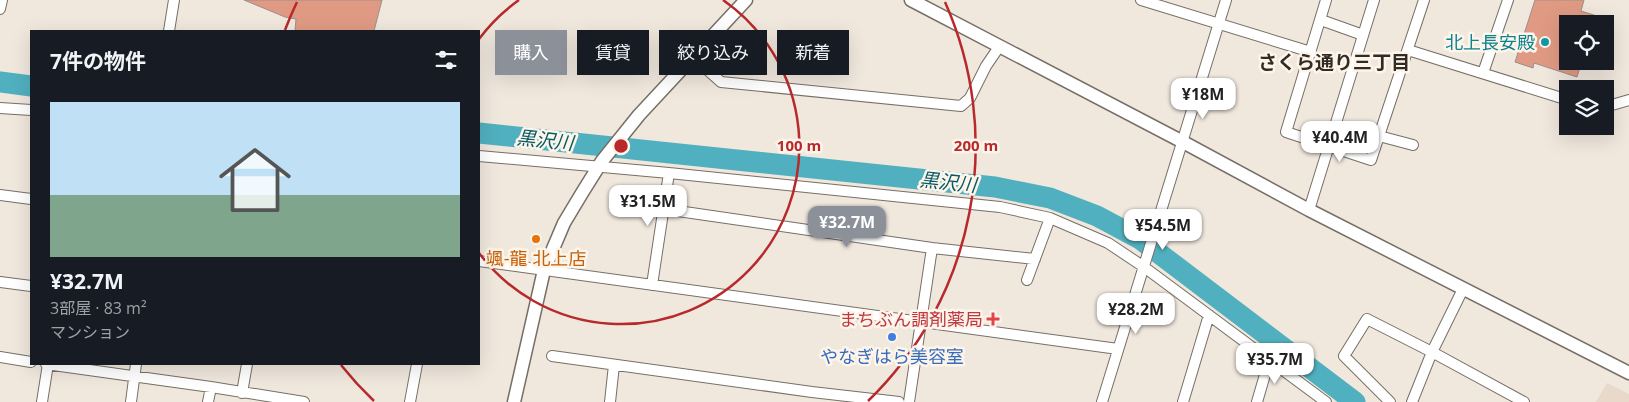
<!DOCTYPE html>
<html lang="ja">
<meta charset="utf-8">
<style>
:root{--surface:#171b24;--page:#20242c;--text:#f1f3f6;--muted:#9ea1a6;--line:#363941;--accent:#8c9099}
body{margin:0;font-family:"Open Sans","Noto Sans JP",sans-serif;background:var(--page);color:var(--text);height:100vh;display:flex;flex-direction:column;font-size:19px;white-space:nowrap}
*{box-sizing:border-box;margin:0}
p{font-size:16px;color:var(--muted)}
.icon{flex:none;width:28px;height:28px;fill:none;stroke:currentColor;stroke-width:2;stroke-linecap:round;stroke-linejoin:round}
.map{position:relative;flex:1;overflow:hidden}
.panel{position:absolute;left:30px;top:30px;width:450px;height:335px;display:flex;flex-direction:column;background:var(--surface);border-radius:0px;box-shadow:0 5px 20px #0002}
.panel>*{flex:none}
.guide{position:absolute;left:495px;top:30px;width:475px;height:45px;display:flex;gap:10px}
.controls{position:absolute;left:1559px;top:15px;display:grid;gap:10px}
.controls a{display:grid;place-items:center;width:55px;height:55px;border-radius:0px;background:var(--surface);box-shadow:0 5px 20px #0002;font-size:25px}
.price{position:absolute;translate:-50% -42px;padding:0 11px;border-radius:10px;background:#fff;color:#222;font-size:16px;line-height:32px;filter:drop-shadow(0 1px 2px #0008)}
.price::after{content:'';position:absolute;left:50%;top:30px;width:15px;height:11px;margin-left:-8px;background:inherit;clip-path:polygon(0 0,100% 0,50% 100%)}
.price.current{background:var(--accent);color:#fff}
ul{padding:0;list-style:none}
li{display:grid;align-content:center;gap:10px;height:265px;padding:0 20px}
li+li{border-top:1px solid var(--line)}
li span{display:grid;place-items:center;height:155px;border-radius:0px;color:#555}
li>.icon{margin-inline-start:auto}
span .icon{width:90px;height:90px;fill:#fffc;stroke-width:1}
li b{font-size:21px}
h2{display:flex;justify-content:space-between;align-items:center;height:60px;padding:0 20px;font-size:21px}
.pill{padding:0 18px;border-radius:0px;background:var(--surface);box-shadow:0 5px 20px #0002;font-size:18px;line-height:45px}
.pill.current{background:var(--accent);color:#fff}
.map>svg:first-child{display:block}
.built{fill:#e8d9ca}
.lines{fill:none;stroke-linecap:round;stroke-linejoin:round}
.river{stroke:#51b0bf;stroke-width:21}
.building{fill:#e09a83;stroke:#9b8f8b}
.minor-casing{stroke:#776f67;stroke-width:12}
.tertiary-casing{stroke:#776f67;stroke-width:15}
.minor{stroke:#fff;stroke-width:10}
.tertiary{stroke:#fff;stroke-width:12}
.ring{fill:none;stroke:#b8292c;stroke-width:2.5}
.culture-dot{fill:#0f9aa8;stroke:#fdf4ea;stroke-width:2}
.food-dot{fill:#e8710a;stroke:#fdf4ea;stroke-width:2}
.health-dot{fill:#e0444e;stroke:#fdf4ea;stroke-width:2}
.shop-dot{fill:#3f7fe0;stroke:#fdf4ea;stroke-width:2}
.labels{text-anchor:middle;dominant-baseline:central;stroke-width:5;stroke-linejoin:round;paint-order:stroke}
.culture-label{font-size:18px;fill:#0d838f;stroke:#fdf4ea;text-anchor:end}
.food-label{font-size:18px;fill:#c56008;stroke:#fdf4ea}
.health-label{font-size:18px;fill:#be3a42;stroke:#fdf4ea;text-anchor:end}
.shop-label{font-size:18px;fill:#366cbe;stroke:#fdf4ea}
.neighbourhood-label{font-size:19px;font-weight:bold;fill:#322b24;stroke:#fdf4ea}
.water-label{font-size:19px;font-style:italic;fill:#075b66;stroke:#fdf4ea}
.centre{fill:#b8292c;stroke:#fdf4ea;stroke-width:2.5}
.ring-label{font-size:15px;text-anchor:middle;font-weight:bold;fill:#b8292c;stroke:#fdf4ea;stroke-width:5;stroke-linejoin:round;paint-order:stroke}
</style>
<div class="map">
<svg width="1629" height="402" viewBox="0 0 1629 402">
<rect width="100%" height="100%" fill="#f0e7dd"/>
<!-- built -->
<path class="built" d="M1607 383 1629 394V402H1596Z"/>
<g class="lines">
<!-- river -->
<path class="river" d="M0 82 31 86
M479 133 995 187 1050 198 1097 216 1140 239 1355 402"/>
</g>
<!-- building -->
<path class="building" d="M244 0H382L374 31H375H295L296 19 285 17Z
M1535 0H1584L1581 11 1597 16 1594 24H1568V61H1582L1577 77 1534 63 1533 68 1515 62Z"/>
<g class="lines">
<defs>
<path id="minor" d="M1141 0 1311 52
M1326 0 1286 132 1371 160 1424 0
M0 9 2 0
M1321 20 1363 35
M169 31 174 0
M1408 50 1568 100
M693 57 721 82 961 106 970 98 986 66 999 47
M1483 73 1508 0
M1605 107 1629 100
M0 108 31 110
M1379 136 1413 145
M479 156 669 173 1000 207 1050 218 1108 243 1144 267 1326 402
M0 195 31 199
M664 209 932 248 1035 259
M1309 210 1374 0
M479 261 1118 349
M1027 280 1050 218
M0 282 31 286
M652 285 669 173
M552 356 812 392 899 402
M0 357 31 362
M46 364 211 387 304 402
M242 393 247 364
M42 402 48 364
M131 402 136 364
M208 402 211 387
M410 402 417 364
M610 402 614 365
M909 402 932 248
M1102 402 1226 0
M1183 402 1209 315
M1257 402 1269 361
M1390 402 1344 356 1367 319 1432 352 1524 402
M1412 402 1432 352 1463 289"/>
<path id="tertiary" d="M911 0 1183 142 1309 210 1629 373
M514 402 544 270 564 223 582 193 602 161 639 115 746 0"/>
</defs>
<!-- minor casing -->
<use href="#minor" class="minor-casing"/>
<!-- tertiary casing -->
<use href="#tertiary" class="tertiary-casing"/>
<!-- minor -->
<use href="#minor" class="minor"/>
<!-- tertiary -->
<use href="#tertiary" class="tertiary"/>
</g>
<!-- distance rings -->
<g class="ring">
<path d="M479 39A178 178 0 0 1 519 0M723 0A178 178 0 1 1 479 253"/>
<path d="M374 401A355 355 0 0 1 341 365M285 30A355 355 0 0 1 297 2M945 2A355 355 0 0 1 868 401"/>
</g>
<!-- markers -->
<circle class="culture-dot" cx="1545" cy="42" r="5"/>
<circle class="food-dot" cx="536" cy="239" r="5"/>
<path class="health-dot" d="M990.5 311.5h5v5h5v5h-5v5h-5v-5h-5v-5h5z"/>
<circle class="shop-dot" cx="892" cy="337" r="5"/>
<g class="labels">
<!-- culture labels -->
<g class="culture-label">
<text x="1535" y="42">北上長安殿</text>
</g>
<!-- food labels -->
<g class="food-label">
<text x="536" y="258">颯-龍 北上店</text>
</g>
<!-- health labels -->
<g class="health-label">
<text x="983" y="319">まちぶん調剤薬局</text>
</g>
<!-- shop labels -->
<g class="shop-label">
<text x="892" y="356">やなぎはら美容室</text>
</g>
<!-- neighbourhood labels -->
<g class="neighbourhood-label">
<text x="1334" y="62">さくら通り三丁目</text>
</g>
<!-- water labels -->
<g class="water-label">
<text transform="translate(545 140) rotate(6)">黒沢川</text>
<text transform="translate(948 182) rotate(6)">黒沢川</text>
</g>
</g>
<circle cx="621" cy="146" r="8" class="centre"/>
<g class="ring-label">
<text x="799" y="151">100 m</text>
<text x="976" y="151">200 m</text>
</g>
</svg>
<div class="controls">
<a><svg class="icon" aria-label="locate" viewBox="0 0 24 24"><circle cx="12" cy="12" r="6"/><path d="M12 2v4M12 18v4M2 12h4M18 12h4"/></svg></a>
<a><svg class="icon" aria-label="layers" viewBox="0 0 24 24"><path d="M12 4l9 5-9 5-9-5zM3 14l9 5 9-5"/></svg></a>
</div>
<b class="price" style="left:1203px;top:120px">¥18M</b>
<b class="price" style="left:1340px;top:163px">¥40.4M</b>
<b class="price" style="left:648px;top:227px">¥31.5M</b>
<b class="price current" style="left:847px;top:248px">¥32.7M</b>
<b class="price" style="left:1163px;top:251px">¥54.5M</b>
<b class="price" style="left:1136px;top:335px">¥28.2M</b>
<b class="price" style="left:1275px;top:385px">¥35.7M</b>
<div class="guide">
<a class="pill current">購入</a>
<a class="pill">賃貸</a>
<a class="pill">絞り込み</a>
<a class="pill">新着</a>
</div>
<section class="panel">
<h2>7件の物件<svg class="icon" aria-label="filters" viewBox="0 0 24 24"><path d="M4 7h16M4 17h16"/><circle cx="9" cy="7" r="2"/><circle cx="15" cy="17" r="2"/></svg></h2>
<ul>
<li><span style="background:linear-gradient(#bfe0f5 60%,#7fa58c 0)"><svg class="icon" aria-label="home" viewBox="0 0 24 24"><path d="M3 11l9-7 9 7M6 9v11h12V9"/></svg></span><div><b>¥32.7M</b><p>3部屋 · 83 m²</p><p>マンション</p></div></li>
</ul>
</section>
</div>
